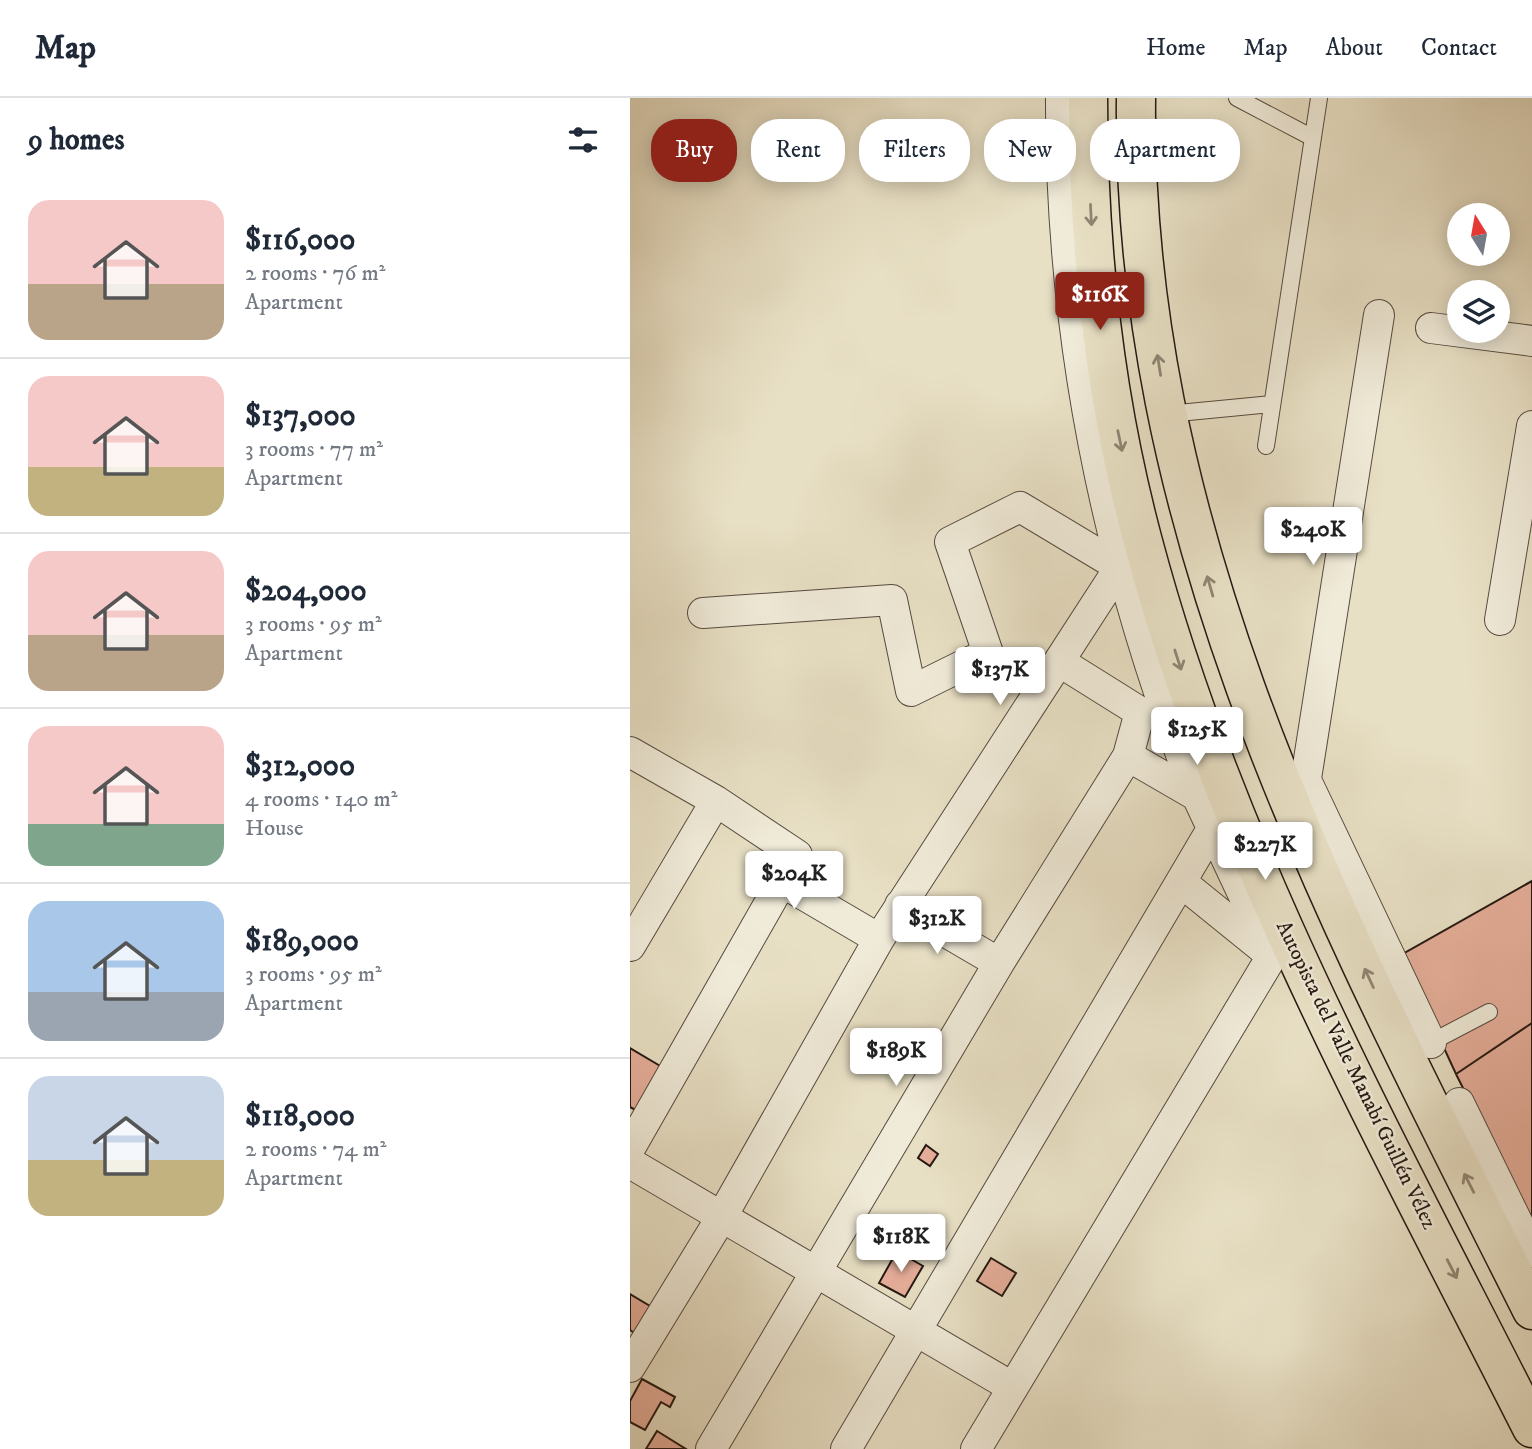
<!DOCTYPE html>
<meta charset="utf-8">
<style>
:root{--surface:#fff;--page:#f2f2f3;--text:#1f2937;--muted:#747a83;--line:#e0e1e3;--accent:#8f2418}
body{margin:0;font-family:"IM FELL DW Pica",serif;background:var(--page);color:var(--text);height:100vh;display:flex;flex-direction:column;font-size:26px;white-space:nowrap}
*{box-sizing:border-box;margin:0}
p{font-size:23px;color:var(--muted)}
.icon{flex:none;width:38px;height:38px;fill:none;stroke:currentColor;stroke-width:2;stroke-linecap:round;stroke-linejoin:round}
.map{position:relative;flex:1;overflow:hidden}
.side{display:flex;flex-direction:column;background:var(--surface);width:630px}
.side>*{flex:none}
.hud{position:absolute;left:21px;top:21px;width:665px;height:63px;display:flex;gap:14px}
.needle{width:46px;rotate:349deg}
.controls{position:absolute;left:817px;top:105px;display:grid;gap:14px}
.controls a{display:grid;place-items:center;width:63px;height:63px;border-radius:50%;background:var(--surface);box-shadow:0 4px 18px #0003;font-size:35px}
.price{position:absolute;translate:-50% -60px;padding:0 16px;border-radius:7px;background:#fff;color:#222;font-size:23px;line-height:46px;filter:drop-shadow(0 2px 4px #0008)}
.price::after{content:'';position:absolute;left:50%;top:42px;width:21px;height:16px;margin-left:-10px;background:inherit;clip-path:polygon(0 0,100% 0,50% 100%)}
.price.active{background:var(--accent);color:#fff}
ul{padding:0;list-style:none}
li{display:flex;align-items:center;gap:21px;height:175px;padding:0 28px}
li+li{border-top:2px solid var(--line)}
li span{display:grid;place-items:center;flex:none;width:196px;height:140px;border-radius:21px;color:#555}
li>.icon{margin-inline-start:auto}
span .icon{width:84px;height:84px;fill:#fffc;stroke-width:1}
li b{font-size:30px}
h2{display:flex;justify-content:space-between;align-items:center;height:84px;padding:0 28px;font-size:30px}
.tag{padding:0 24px;border-radius:28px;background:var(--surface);box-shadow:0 4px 18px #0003;font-size:24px;line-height:63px}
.tag.active{background:var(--accent);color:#fff}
header{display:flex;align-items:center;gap:42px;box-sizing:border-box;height:98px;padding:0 35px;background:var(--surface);border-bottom:2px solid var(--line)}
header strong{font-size:33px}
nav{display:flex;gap:38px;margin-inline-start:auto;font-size:24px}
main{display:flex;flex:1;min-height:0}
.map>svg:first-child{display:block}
.building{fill:#e6ae9a;stroke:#241812;stroke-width:2}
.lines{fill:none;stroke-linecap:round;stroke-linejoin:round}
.lane-casing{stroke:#554a3f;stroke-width:18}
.street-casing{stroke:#554a3f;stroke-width:32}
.primary-casing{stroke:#241812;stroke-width:41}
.lane{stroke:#f0ebd9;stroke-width:16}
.street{stroke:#f0ebd9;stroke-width:30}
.primary{stroke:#e8e0c5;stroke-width:38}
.oneway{stroke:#908674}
.labels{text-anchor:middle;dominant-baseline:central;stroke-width:5;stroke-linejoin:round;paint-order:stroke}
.street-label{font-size:21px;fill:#241812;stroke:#f0ebd9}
</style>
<header>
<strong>Map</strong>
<nav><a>Home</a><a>Map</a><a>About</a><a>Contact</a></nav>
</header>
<main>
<section class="side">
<h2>9 homes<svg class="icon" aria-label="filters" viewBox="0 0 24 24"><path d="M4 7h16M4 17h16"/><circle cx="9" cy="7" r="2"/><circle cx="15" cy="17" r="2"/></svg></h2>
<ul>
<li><span style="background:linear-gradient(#f6c9c9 60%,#b9a48a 0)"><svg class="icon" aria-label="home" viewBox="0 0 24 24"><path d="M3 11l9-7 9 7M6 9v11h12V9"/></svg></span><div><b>$116,000</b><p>2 rooms · 76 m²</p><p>Apartment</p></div></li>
<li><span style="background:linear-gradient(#f6c9c9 65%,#c2b280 0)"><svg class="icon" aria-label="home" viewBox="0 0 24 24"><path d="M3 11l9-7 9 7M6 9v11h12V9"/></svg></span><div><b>$137,000</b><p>3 rooms · 77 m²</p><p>Apartment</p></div></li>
<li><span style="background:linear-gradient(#f6c9c9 60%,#b9a48a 0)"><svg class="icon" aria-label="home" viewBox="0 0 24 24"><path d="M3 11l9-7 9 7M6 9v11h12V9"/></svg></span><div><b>$204,000</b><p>3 rooms · 95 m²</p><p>Apartment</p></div></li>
<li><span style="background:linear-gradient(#f6c9c9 70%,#7fa58c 0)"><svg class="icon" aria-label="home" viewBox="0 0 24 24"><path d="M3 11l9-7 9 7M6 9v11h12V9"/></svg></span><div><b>$312,000</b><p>4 rooms · 140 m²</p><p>House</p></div></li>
<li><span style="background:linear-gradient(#a9c7e8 65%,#9aa5b1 0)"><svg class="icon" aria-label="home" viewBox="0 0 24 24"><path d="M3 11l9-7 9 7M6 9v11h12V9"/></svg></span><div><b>$189,000</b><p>3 rooms · 95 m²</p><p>Apartment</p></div></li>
<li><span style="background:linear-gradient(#c9d6e8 60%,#c2b280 0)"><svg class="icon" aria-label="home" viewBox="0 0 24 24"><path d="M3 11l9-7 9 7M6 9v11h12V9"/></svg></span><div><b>$118,000</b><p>2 rooms · 74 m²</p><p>Apartment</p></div></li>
</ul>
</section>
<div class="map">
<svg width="902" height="1351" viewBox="0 0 902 1351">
<rect width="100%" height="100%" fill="#e8e0c5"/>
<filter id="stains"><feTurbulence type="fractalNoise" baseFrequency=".00286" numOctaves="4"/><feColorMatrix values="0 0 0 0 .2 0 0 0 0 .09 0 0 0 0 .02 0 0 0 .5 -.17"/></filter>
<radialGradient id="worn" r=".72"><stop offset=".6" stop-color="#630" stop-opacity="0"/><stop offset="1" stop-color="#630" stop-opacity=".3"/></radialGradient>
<!-- building -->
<path class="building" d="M902 783V925L826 976 771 857Z
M902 925V1128L826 976Z
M0 950 37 972 11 1015 0 1009Z
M296 1047 308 1056 300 1068 288 1060Z
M267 1153 293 1168 275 1199 249 1185Z
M361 1160 386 1175 372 1198 347 1183Z
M0 1196 25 1211 8 1237 0 1232Z
M12 1281 45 1299 40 1309 31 1304 15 1332 0 1324V1303Z
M27 1333 56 1351H16Z"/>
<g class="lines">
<defs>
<path id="lane" d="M607 0 683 40
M538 316 642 306
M636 348 689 0
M796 947 859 914"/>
<path id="street" d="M431 0C430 243 478 473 567 698
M801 230 902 243
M73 515 262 502 281 593 358 555 320 444 390 409 490 469
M870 522 902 328
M0 654 86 703 167 757 0 1050
M675 680 801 945
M669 725 749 217
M152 784 249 841
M551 784 635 852
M270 807 369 865
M0 848 86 703
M829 1005 902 1154
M0 1065 382 1289
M0 1269 91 1120 249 841 490 469 512 442
M81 1351 369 865 498 658 510 614 430 564
M216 1351 582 731 595 724
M346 1351 642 858 567 698 498 658"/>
<path id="primary" d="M458 0C458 150 474 299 513 444 596 757 757 1043 902 1330
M506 0C501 444 709 827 902 1212"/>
</defs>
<!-- lane casing -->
<use href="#lane" class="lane-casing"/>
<!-- street casing -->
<use href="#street" class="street-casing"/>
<!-- primary casing -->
<use href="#primary" class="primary-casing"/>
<!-- lane -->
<use href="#lane" class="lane"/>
<!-- street -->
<use href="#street" class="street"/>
<!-- primary -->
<use href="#primary" class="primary"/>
</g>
<!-- one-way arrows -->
<defs><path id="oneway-shaft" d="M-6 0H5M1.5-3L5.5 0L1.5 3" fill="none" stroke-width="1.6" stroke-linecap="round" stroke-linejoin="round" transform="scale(1.75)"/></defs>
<g class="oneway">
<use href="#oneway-shaft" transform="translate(461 117) rotate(87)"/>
<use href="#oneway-shaft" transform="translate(529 267) rotate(-99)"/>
<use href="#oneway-shaft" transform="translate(490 343) rotate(78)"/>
<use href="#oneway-shaft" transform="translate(580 488) rotate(-106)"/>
<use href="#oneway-shaft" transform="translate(548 562) rotate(72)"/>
<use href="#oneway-shaft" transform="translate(739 880) rotate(-115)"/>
<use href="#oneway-shaft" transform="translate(839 1085) rotate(-117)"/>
<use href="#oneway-shaft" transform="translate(822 1171) rotate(63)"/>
</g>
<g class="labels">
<!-- street labels -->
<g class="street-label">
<text transform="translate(726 977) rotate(64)">Autopista del Valle Manabí Guillén Vélez</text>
</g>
</g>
<rect width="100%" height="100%" filter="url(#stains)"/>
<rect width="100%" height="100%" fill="url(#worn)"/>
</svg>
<div class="controls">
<a><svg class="needle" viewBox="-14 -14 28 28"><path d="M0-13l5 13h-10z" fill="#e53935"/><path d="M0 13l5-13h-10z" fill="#747a83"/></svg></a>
<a><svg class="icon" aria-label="layers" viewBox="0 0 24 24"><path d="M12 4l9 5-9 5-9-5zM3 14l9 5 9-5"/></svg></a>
</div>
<b class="price active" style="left:470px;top:234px">$116K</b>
<b class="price" style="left:683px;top:469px">$240K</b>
<b class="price" style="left:370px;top:609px">$137K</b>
<b class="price" style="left:567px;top:669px">$125K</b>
<b class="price" style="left:635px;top:784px">$227K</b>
<b class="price" style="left:164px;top:813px">$204K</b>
<b class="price" style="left:307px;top:858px">$312K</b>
<b class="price" style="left:266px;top:990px">$189K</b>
<b class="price" style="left:271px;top:1176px">$118K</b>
<div class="hud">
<a class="tag active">Buy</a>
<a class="tag">Rent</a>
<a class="tag">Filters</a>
<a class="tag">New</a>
<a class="tag">Apartment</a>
</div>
</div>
</main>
